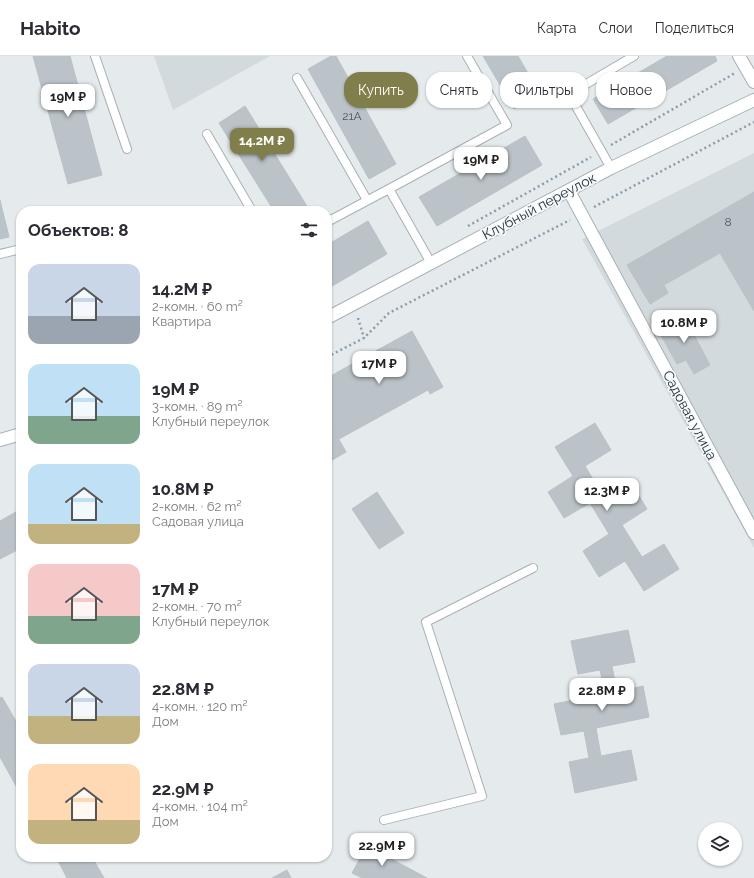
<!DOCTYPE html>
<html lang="ru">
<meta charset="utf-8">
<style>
:root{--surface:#fff;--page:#f2f2f3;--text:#2b2b33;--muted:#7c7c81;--line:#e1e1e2;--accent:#807f4b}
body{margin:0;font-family:Raleway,sans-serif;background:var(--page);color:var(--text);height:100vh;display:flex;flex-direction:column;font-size:15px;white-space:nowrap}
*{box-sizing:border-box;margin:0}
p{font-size:13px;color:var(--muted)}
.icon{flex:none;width:22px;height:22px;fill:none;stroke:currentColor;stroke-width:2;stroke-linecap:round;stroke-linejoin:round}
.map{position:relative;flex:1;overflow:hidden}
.panel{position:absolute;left:16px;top:150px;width:316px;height:656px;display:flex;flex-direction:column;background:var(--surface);border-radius:16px;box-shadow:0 1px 3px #0004}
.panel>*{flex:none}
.guide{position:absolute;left:344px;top:16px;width:350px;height:36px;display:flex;gap:8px}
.buttons{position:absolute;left:698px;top:766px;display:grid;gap:8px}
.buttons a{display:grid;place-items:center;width:44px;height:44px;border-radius:50%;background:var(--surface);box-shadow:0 1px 3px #0004;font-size:20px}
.price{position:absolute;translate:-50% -34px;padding:0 9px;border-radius:8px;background:#fff;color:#222;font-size:13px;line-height:26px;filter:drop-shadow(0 1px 2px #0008)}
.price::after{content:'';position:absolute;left:50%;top:24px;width:12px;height:9px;margin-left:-6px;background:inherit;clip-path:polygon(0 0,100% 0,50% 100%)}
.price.on{background:var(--accent);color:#fff}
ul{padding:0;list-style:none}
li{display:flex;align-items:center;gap:12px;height:100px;padding:0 12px}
li span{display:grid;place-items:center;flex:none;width:112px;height:80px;border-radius:12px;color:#555}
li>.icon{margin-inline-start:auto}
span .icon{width:48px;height:48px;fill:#fffc;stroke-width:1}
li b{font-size:17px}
h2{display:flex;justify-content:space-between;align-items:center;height:48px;padding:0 12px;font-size:17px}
.tag{padding:0 14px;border-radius:16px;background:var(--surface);box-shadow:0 1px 3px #0004;font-size:14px;line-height:36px}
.tag.on{background:var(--accent);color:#fff}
header{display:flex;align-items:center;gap:24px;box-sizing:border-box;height:56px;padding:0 20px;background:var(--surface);border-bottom:1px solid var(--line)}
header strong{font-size:19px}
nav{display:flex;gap:22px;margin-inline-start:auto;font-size:14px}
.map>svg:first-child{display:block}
.built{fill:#d3dadd}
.building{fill:#bbc3c8;stroke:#b8c2c7}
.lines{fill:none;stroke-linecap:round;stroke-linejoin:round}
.lane-casing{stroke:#a8b0b5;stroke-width:10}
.street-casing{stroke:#a8b0b5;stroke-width:14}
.path{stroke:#889eaf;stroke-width:2.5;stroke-dasharray:2 3;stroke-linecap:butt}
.lane{stroke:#fff;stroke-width:8}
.street{stroke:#fff;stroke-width:12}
.labels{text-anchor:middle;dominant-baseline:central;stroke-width:3.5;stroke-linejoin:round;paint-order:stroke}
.number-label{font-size:12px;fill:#4a5760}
.street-label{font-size:14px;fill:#25333e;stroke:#f6f9fa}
</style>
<header>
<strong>Habito</strong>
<nav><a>Карта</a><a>Слои</a><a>Поделиться</a></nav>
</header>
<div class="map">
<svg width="754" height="822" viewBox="0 0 754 822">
<rect width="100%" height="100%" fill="#e5ebed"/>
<!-- built -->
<path class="built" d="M154 0H270L173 54Z
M754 97V492L582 183Z"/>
<!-- building -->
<path class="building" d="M33 0H70L102 119 68 128Z
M331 0H336L396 108 369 123 308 13Z
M483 0H518L540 38 514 53Z
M667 0H715L717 5 608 68 593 43Z
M245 50 310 155H274L219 67Z
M525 80 542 109 437 170 419 141Z
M754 136V255L720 197 664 229 668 237 650 248 627 209Z
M0 144 9 181 0 183Z
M368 165 387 198 327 233V189Z
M683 258 710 309 694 318 686 304 677 308 657 272Z
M412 275 443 331 430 338 428 334 339 383 327 362V322Z
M327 362 346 396 327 407Z
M595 367 611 394 585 410 605 443 631 427 647 453 622 469 642 501 664 488 679 513 644 535 625 505 599 521 583 495 609 478 590 447 564 462 548 436 573 420 555 391Z
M377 436 404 477 379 493 352 453Z
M21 453V492L0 503V465Z
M628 574 635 606 612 610 617 636 643 630 649 661 596 672 601 700 631 694 637 724 575 737 569 706 589 702 584 675 561 679 554 648 605 638 600 614 578 618 571 585Z
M2 641 21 674V739L0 701V642Z
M367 790 427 822H362L352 817Z
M56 801H92L104 822H67Z
M287 814 291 822H272Z"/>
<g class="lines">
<defs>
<path id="lane" d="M95 0 127 93
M297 22 367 144
M207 78 252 155
M611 112 569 38 634 0
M327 166 389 133
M0 198 21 193
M431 207 389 133 507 69 467 0
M384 764 482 740 426 566 533 512"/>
<path id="street" d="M739 0 754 26
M569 135 754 477
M327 262 611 112 754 44
M0 384 21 378"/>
</defs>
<!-- lane casing -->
<use href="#lane" class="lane-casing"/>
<!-- street casing -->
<use href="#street" class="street-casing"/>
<!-- path -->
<path class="path" d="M611 89 735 17
M594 151 754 66
M468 170 591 101
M358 262 364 282
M327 301 364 282 389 257 570 164"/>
<!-- lane -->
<use href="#lane" class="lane"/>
<!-- street -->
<use href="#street" class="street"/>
</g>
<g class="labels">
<!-- number labels -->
<g class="number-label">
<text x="352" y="60">21А</text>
<text x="728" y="166">8</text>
</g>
<!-- street labels -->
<g class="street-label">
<text transform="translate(539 150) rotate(-28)">Клубный переулок</text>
<text transform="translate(690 359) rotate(62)">Садовая улица</text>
</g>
</g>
</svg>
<div class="buttons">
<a><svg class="icon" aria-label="layers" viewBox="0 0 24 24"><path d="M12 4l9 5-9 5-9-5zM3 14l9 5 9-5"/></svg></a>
</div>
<b class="price" style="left:68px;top:62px">19M ₽</b>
<b class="price on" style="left:262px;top:106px">14.2M ₽</b>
<b class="price" style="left:481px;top:125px">19M ₽</b>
<b class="price" style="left:684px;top:288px">10.8M ₽</b>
<b class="price" style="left:379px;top:329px">17M ₽</b>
<b class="price" style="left:607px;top:456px">12.3M ₽</b>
<b class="price" style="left:602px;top:656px">22.8M ₽</b>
<b class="price" style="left:382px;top:811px">22.9M ₽</b>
<div class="guide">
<a class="tag on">Купить</a>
<a class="tag">Снять</a>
<a class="tag">Фильтры</a>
<a class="tag">Новое</a>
</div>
<section class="panel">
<h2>Объектов: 8<svg class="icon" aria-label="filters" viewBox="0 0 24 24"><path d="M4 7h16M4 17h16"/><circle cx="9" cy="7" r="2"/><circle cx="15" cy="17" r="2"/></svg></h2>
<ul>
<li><span style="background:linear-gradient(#c9d6e8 65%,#9aa5b1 0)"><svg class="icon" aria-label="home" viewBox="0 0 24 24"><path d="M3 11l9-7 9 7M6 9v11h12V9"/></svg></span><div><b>14.2M ₽</b><p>2-комн. · 60 m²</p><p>Квартира</p></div></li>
<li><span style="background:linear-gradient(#bfe0f5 65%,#7fa58c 0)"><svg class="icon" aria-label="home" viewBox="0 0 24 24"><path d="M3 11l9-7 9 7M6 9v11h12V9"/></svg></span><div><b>19M ₽</b><p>3-комн. · 89 m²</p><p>Клубный переулок</p></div></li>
<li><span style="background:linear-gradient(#bfe0f5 75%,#c2b280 0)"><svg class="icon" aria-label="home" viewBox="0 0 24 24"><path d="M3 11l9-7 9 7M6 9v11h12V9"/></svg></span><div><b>10.8M ₽</b><p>2-комн. · 62 m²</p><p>Садовая улица</p></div></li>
<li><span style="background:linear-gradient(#f6c9c9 65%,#7fa58c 0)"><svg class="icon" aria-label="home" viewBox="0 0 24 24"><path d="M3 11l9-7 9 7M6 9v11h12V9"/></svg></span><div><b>17M ₽</b><p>2-комн. · 70 m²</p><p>Клубный переулок</p></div></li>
<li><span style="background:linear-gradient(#c9d6e8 65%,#c2b280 0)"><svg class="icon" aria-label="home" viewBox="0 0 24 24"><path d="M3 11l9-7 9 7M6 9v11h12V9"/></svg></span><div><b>22.8M ₽</b><p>4-комн. · 120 m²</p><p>Дом</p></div></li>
<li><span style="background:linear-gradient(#ffd9b3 70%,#c2b280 0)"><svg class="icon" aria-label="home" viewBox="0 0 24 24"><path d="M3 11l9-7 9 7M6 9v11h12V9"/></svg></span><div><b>22.9M ₽</b><p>4-комн. · 104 m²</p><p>Дом</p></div></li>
</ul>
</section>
</div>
